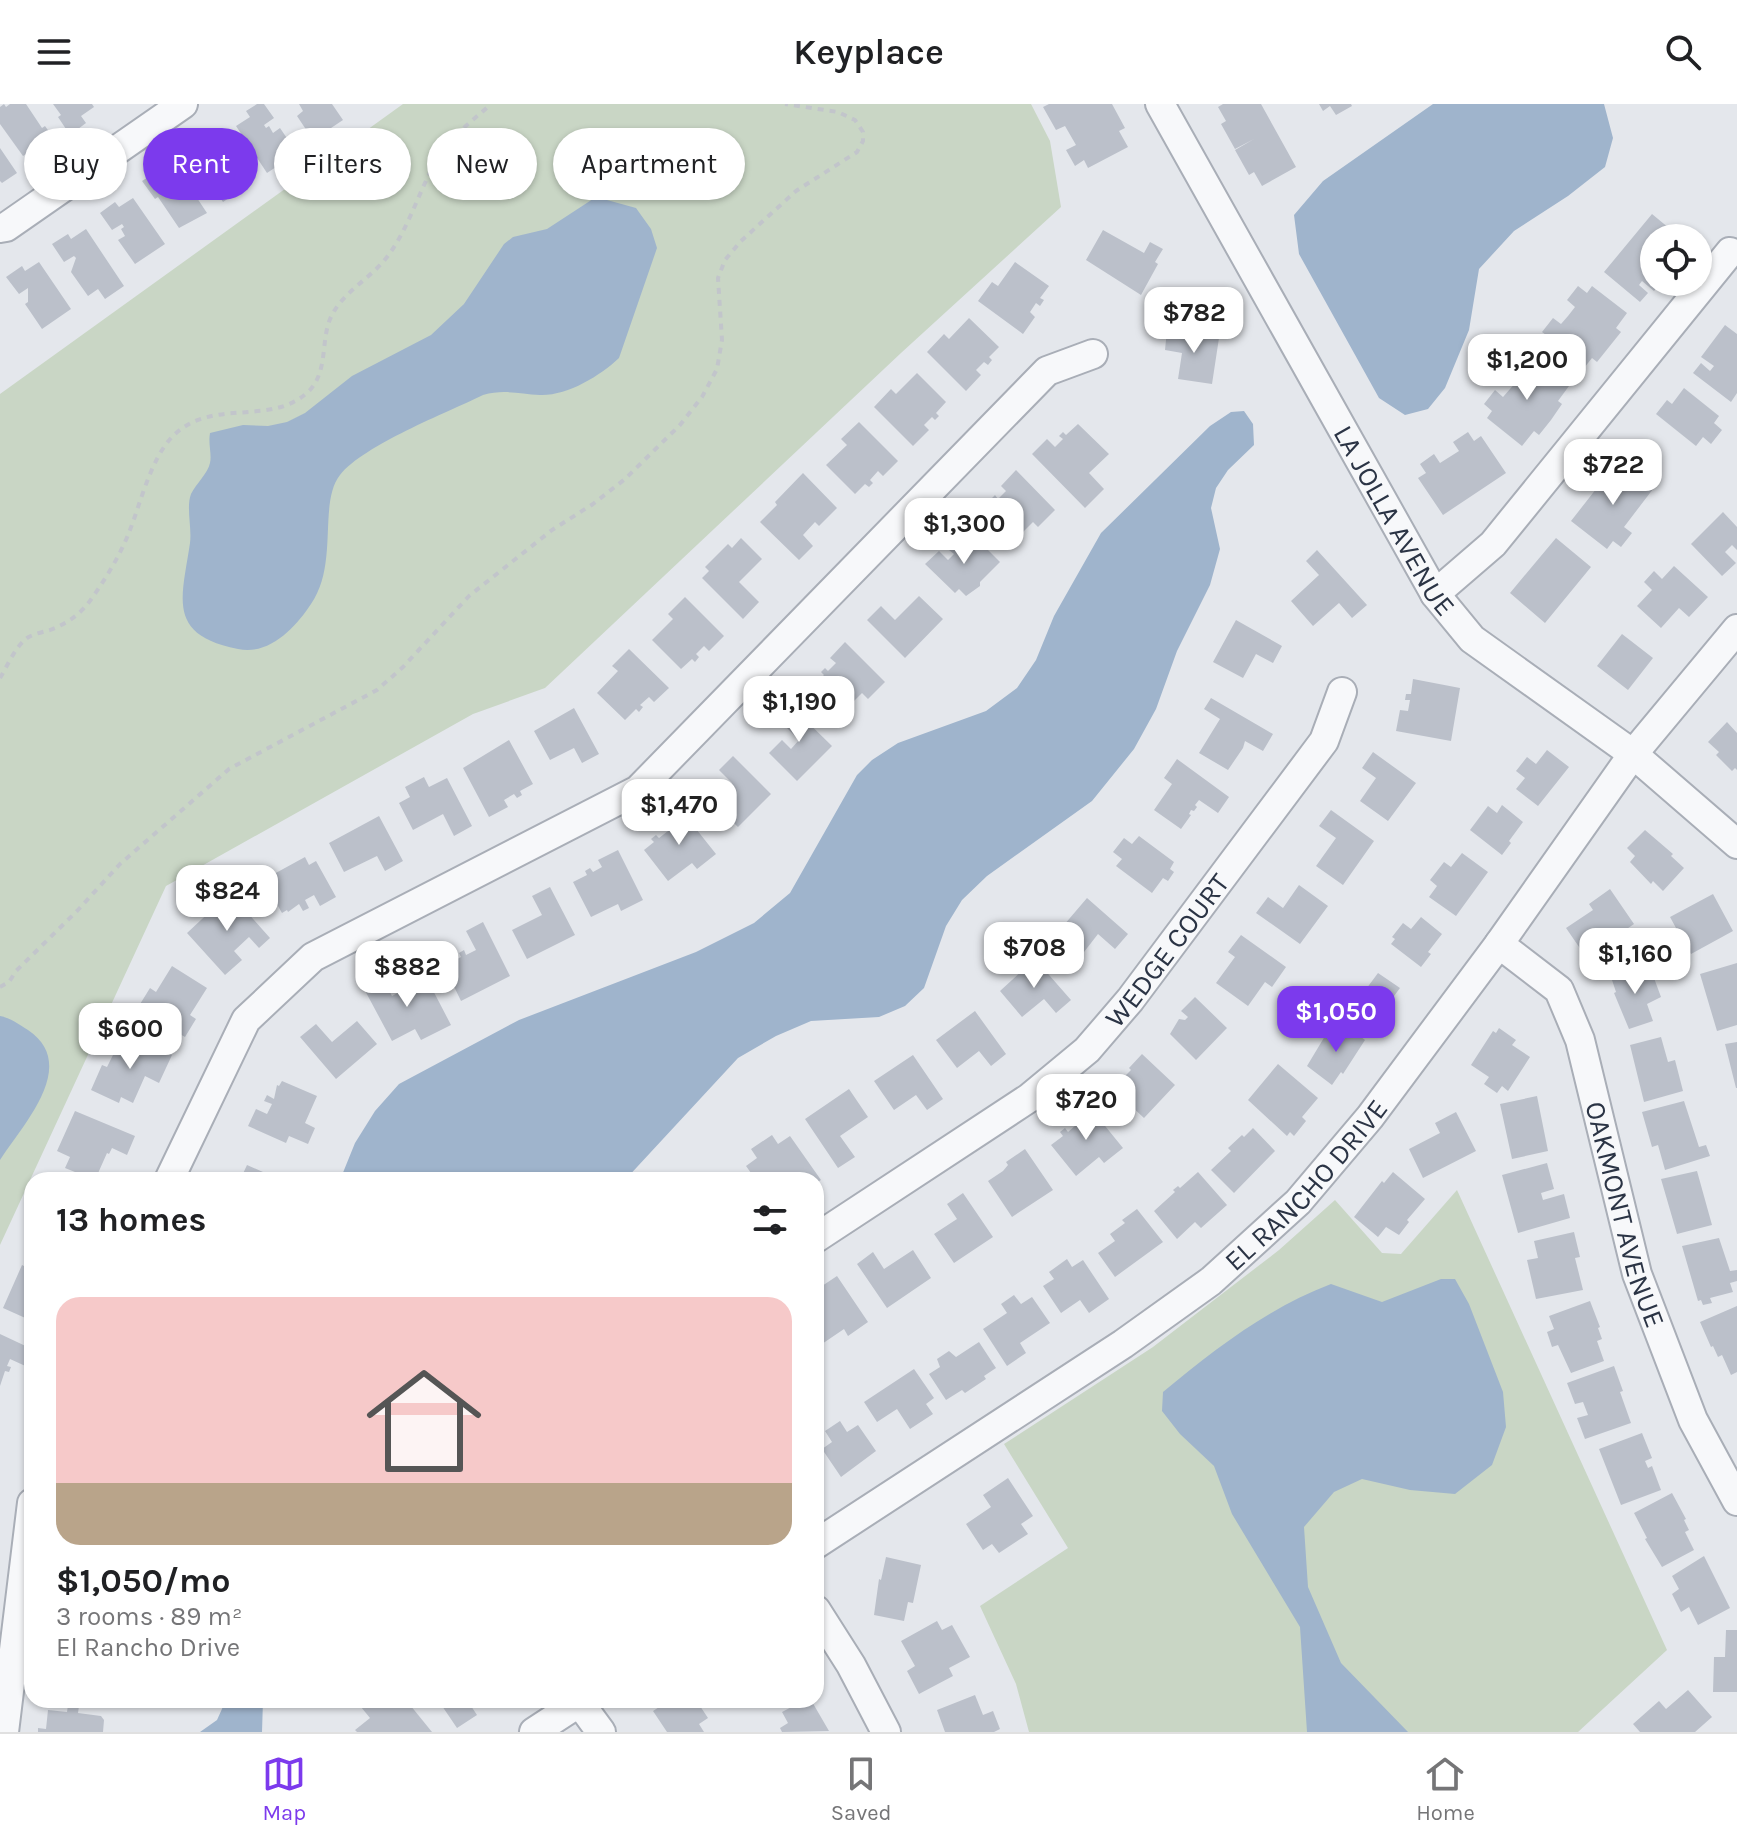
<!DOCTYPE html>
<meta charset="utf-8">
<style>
:root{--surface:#fff;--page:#f2f2f2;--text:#202124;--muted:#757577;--line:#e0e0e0;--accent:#7c3aed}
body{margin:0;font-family:Karla,sans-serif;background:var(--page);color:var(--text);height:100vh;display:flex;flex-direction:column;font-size:30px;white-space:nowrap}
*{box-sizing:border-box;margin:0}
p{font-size:26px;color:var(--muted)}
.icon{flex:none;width:44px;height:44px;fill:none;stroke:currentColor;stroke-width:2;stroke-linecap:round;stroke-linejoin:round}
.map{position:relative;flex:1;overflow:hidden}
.side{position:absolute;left:24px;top:1068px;width:800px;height:536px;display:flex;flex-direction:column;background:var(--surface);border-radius:24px;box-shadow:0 2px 6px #0004}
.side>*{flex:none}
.banner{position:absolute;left:24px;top:24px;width:800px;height:72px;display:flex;gap:16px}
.tools{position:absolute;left:1640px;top:120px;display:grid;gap:16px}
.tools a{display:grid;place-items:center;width:72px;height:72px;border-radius:50%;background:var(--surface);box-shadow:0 2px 6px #0004;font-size:40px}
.price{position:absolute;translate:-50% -68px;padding:0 18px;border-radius:16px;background:#fff;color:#222;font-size:26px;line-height:52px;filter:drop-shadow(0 2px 4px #0008)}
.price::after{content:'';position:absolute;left:50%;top:48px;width:24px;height:18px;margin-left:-12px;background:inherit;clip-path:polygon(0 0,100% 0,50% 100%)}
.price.active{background:var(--accent);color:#fff}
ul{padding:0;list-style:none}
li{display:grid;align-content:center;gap:16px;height:424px;padding:0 32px}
li span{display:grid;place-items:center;height:248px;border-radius:24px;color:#555}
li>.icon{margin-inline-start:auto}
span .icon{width:144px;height:144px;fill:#fffc;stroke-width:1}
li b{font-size:34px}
h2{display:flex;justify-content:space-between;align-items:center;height:96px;padding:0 32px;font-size:34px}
.pill{padding:0 28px;border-radius:36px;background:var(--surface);box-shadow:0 2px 6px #0004;font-size:28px;line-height:72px}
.pill.active{background:var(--accent);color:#fff}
header{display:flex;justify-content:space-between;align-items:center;height:104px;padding:0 32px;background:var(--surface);font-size:36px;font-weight:600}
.tabs{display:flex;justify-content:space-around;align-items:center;height:112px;border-top:2px solid var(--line);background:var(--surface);font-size:22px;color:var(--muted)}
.tabs a{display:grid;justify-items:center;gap:4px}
.tabs .active{color:var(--accent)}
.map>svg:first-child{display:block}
.green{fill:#c9d6c5}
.water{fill:#9fb4cc}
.building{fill:#bbc0ca}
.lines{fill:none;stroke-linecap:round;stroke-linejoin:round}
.minor-casing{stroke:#a9aeb7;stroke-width:32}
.path{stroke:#c2c5cb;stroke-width:4;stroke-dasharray:6 6;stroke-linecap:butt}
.minor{stroke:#f7f8fa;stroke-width:28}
.labels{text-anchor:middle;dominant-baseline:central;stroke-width:6;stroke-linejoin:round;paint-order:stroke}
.street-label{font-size:28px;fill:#2b3445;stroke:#f4f6f9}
</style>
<header><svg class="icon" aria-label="menu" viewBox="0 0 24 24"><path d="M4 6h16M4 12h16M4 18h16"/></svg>Keyplace<svg class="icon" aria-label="search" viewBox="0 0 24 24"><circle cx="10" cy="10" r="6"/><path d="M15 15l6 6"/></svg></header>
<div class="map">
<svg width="1737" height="1628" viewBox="0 0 1737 1628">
<rect width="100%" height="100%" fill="#e4e7ec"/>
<!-- green -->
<path class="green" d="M403 0H1031L1050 37 1061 103 901 249 545 584 473 610 166 782 0 1141V290Z
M1457 1086 1667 1546 1578 1628H1029L1016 1580 980 1502 1068 1444 1004 1340 1153 1243 1279 1146 1335 1096 1382 1149 1401 1150Z"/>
<!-- water -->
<path class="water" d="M1433 0H1604L1613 34 1605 63 1568 92 1514 127 1479 165 1469 226 1445 284 1428 305 1405 311 1379 294 1299 150 1294 111 1323 77Z
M596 93 636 104 651 125 657 144 619 254C600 272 567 292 540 291 519 290 504 285 483 291 446 309 364 341 340 371 318 399 339 460 311 500 296 523 269 552 238 545 166 531 182 494 190 439 192 424 186 403 191 390 196 380 208 369 210 359 212 350 208 340 210 329L243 321 268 322 287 318 305 309 352 272 431 231 464 200 504 140 513 133 547 125Z
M1244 307 1253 320 1254 341 1228 366 1216 384 1211 404 1220 445 1210 481 1177 547 1156 605 1134 645 1092 697 987 772 962 796 946 822 924 884 905 902 879 913 811 917 776 932 738 954 625 1076H340L355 1039 375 1007 399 980 519 916 696 848 754 819 790 789 857 671 872 656 898 639 986 607 1017 584 1036 556 1054 512 1101 429 1210 322 1231 308Z
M0 912C11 914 18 920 28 926 80 961 23 1020 0 1056Z
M1441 1175H1455L1469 1200 1503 1288 1506 1323 1492 1361 1455 1390 1410 1386 1362 1375 1334 1388 1304 1423 1308 1483 1341 1559 1408 1628H1307L1300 1523 1232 1410 1214 1362 1180 1330 1162 1307 1163 1288C1215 1245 1268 1204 1331 1180L1382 1198Z
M226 1596H263L262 1628H200L217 1616Z"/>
<!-- building -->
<path class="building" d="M4 0 6 3 10 0H26L42 24 45 22 57 39 41 51 33 39 29 42 32 46 23 52 0 20V3Z
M53 0H92L94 3 81 12 86 19 70 31 58 13 61 11Z
M257 0H264L274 14 264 21 266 24 269 22 273 29 280 24 297 49 267 69 236 22 250 13 246 7Z
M299 0H332L343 16 313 36 297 12 303 7Z
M1049 0H1112L1125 24 1119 27 1128 43 1088 64 1084 56 1075 62 1066 46 1076 41 1065 22 1056 26 1043 3Z
M1223 0H1261L1296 63 1262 82 1254 68 1249 71 1235 46 1254 35 1235 45 1221 20 1226 17 1218 3Z
M1319 0H1351L1352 2 1336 11 1330 2 1323 7Z
M218 26 230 44 220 50 222 54 236 53 253 78 223 98 191 51 206 42 202 37Z
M0 44 17 69 2 79 0 77Z
M177 64 207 109 179 124 158 93 155 95 142 77 159 66 167 78 171 75 168 71Z
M133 94 165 140 135 160 118 136 125 132 121 125 124 123 122 120 112 126 100 109 115 98 119 103Z
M1652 110 1681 134H1654V178H1662L1654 187 1642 177 1639 181 1648 189 1640 198 1604 168Z
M86 125 124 182 105 195 98 185 88 192 71 168 76 154 74 152 64 158 52 140 68 130 71 135Z
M1103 126 1144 149 1150 138 1163 145 1155 158 1158 160 1141 191 1086 156Z
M39 158 71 205 42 225 25 200 28 198V184L19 190 6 173 22 162 25 167Z
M1015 158 1049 182 1040 194 1044 196 1040 202 1036 199 1030 208 1035 213 1023 230 978 197 992 178 998 182Z
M1578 182 1587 189 1592 182 1627 209 1616 224 1621 228 1597 258 1592 254 1580 269 1545 241 1550 234 1542 228 1553 214 1561 220 1568 212 1575 203 1567 196Z
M969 214 999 243 989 253 992 256 988 261 984 258 976 266 981 271 966 287 927 248 944 230 949 235Z
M1725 221 1737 230V289L1731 298 1693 269 1701 259 1710 267 1714 262 1701 253Z
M1167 226 1219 234 1212 280 1178 275 1182 249 1165 246Z
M1534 255 1569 282 1558 297 1562 300 1551 316 1539 331 1534 327 1522 342 1487 314 1492 307 1484 300 1495 286 1503 293 1517 277 1508 270 1519 256 1528 262Z
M917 269 946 298 936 309 939 312 935 316 932 313 924 321 929 326 913 342 874 303 891 285 896 290Z
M1684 284 1719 312 1714 319 1722 326 1711 340 1703 333 1696 342 1656 310 1667 296 1672 300Z
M859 318 898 357 883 372 878 367 870 376 873 379 869 383 865 380 855 390 826 361 847 341 841 335Z
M1078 320 1109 350 1089 369 1104 385 1085 404 1032 350 1047 335 1055 343 1063 335 1059 332 1063 328 1066 331Z
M1468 328 1474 337 1481 332 1506 369 1443 411 1418 374 1426 369 1420 360 1434 350 1440 359 1459 347 1453 338Z
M1618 357 1653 385 1624 423 1632 429 1621 443 1613 437 1607 445 1571 417Z
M1016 366 1055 406 1038 423 1033 418 1012 439 983 409 993 399 990 396 995 391 998 395 1006 387 1001 382Z
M803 369 837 404 819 422 815 418 803 431 813 442 799 456 760 418 777 401 775 398Z
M1723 408 1737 423V446L1732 441 1725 448 1736 459 1722 472 1691 440Z
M973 431 1000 458 980 478V482L966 492 959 485 955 489 925 460 939 447 948 456 954 450 949 446 957 439 960 443 967 433 969 435Z
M741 434 762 455 739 478 759 498 743 515 702 474 709 467 705 463 728 440 732 444Z
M1556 434 1591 463 1545 519 1510 489Z
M1317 446 1367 501 1352 514 1339 499 1313 522 1291 497 1319 471 1306 457Z
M1674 462 1708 493 1689 513 1679 504 1661 524 1637 502 1652 486 1644 478 1654 467 1662 475Z
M919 492 943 515 905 554 867 516 881 502 895 516Z
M685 493 724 532 709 547 704 542 696 550 699 553 695 558 692 555 681 565 652 536 673 515 668 510Z
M1236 516 1282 542 1273 559 1256 550 1243 574 1213 558Z
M1622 530 1653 554 1628 586 1597 562Z
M845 538 885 578 868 595 862 589 841 610 813 582 824 571 821 568 825 564 828 567 836 559 830 554Z
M629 545 669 584 654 598 649 593 640 601 643 603 639 608 636 605 625 616 597 589 618 567 612 562Z
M1413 575 1460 584 1451 637 1396 627 1400 606 1408 607 1410 596H1405L1406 590H1411Z
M1211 594 1273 630 1263 647 1245 637 1243 644 1228 666 1199 649 1220 615 1204 605Z
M787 598 832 642 797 677 769 649 782 636 791 645 799 636 774 611Z
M574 604 599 650 582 659 574 644 550 656 534 627Z
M1727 618 1737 629V666L1735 664 1732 667 1716 651 1719 648 1708 638Z
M509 636 533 680 520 687 522 691 517 694 514 690 504 696 508 703 489 713 463 664Z
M1547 646 1569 663 1538 702 1516 685 1525 674 1516 667 1527 653 1536 660Z
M1373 648 1416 679 1388 717 1360 697 1376 674 1362 664Z
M733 652 771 690 738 723 713 699 732 679 719 666Z
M1177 655 1229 693 1218 709 1199 696 1195 701 1197 703 1194 707 1191 706 1189 710 1191 711 1181 725 1154 706 1172 680 1164 674Z
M424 673 429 683 447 674 472 722 454 732 443 710 413 726 399 699 410 693 405 683Z
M1502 701 1523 718 1509 737 1511 739 1502 751 1470 726 1488 702 1497 709Z
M681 706 716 750 697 765 692 759 668 777 644 746 654 738 651 735 656 731 659 734 668 727 663 721Z
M1331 706 1374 737 1343 781 1316 762 1336 734 1319 722Z
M379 712 403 757 385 767 377 752 344 768 329 739Z
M1645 726 1673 750 1671 752 1684 764 1663 787 1653 777 1651 780 1630 758 1635 752 1627 744Z
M1139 732 1174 758 1170 765 1174 768 1168 777 1163 774 1152 789 1116 762 1122 755 1113 748 1124 734 1132 740Z
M618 746 643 796 621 807 618 800 591 813 573 778 587 771 585 767 590 764 593 768 602 763 598 756Z
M1462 749 1488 768 1456 812 1429 793 1437 782 1430 776 1444 758 1451 763Z
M305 753 309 761 316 757 336 793 320 802 314 791 305 796 309 804 303 807 299 800 288 808 287 806 282 809 263 776Z
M1299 781 1328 802 1300 840 1256 809 1268 793 1283 804Z
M550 783 575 831 527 855 512 826 542 811 532 792Z
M1610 785 1634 820 1586 853 1566 824 1593 806 1589 800Z
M230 789 270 834 259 844 249 833 234 847 242 856 225 871 187 829Z
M1713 790 1733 827 1691 850 1684 839 1673 845 1665 830 1676 824 1670 813Z
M1087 794 1128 830 1115 845 1098 830 1077 857 1052 835Z
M1421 813 1442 830 1428 848 1431 850 1421 863 1391 840 1395 835 1392 833 1403 819 1411 825Z
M483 818 510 872 461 897 444 862 461 853 459 849 464 846 466 851 476 846 466 827Z
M1241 831 1286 863 1272 883 1265 878 1248 902 1216 879 1235 853 1228 848Z
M1035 855 1071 896 1056 909 1044 895 1022 913 1000 887Z
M1737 859V921L1717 927 1700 870Z
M172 862 207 884 190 911 196 915 185 933 137 905 150 884 156 888Z
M1640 863 1646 875 1654 874 1661 893 1647 900 1653 917 1629 925 1614 889 1616 888 1611 873Z
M1378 869 1400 884 1385 904 1388 906 1379 918 1355 900Z
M381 871 392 892 426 873 451 921 421 936 415 925 392 937 362 881Z
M1195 893 1227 924 1196 956 1170 930 1179 915 1185 916 1188 913 1181 907Z
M975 907 1006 950 991 962 979 947 957 964 936 936Z
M357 917 377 940 336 975 300 933 316 920 332 938Z
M1344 920 1365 936 1343 970 1341 968 1332 981 1307 962 1325 932 1332 937Z
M1499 924 1516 936 1512 941 1530 953 1508 987 1502 982 1497 989 1484 980 1489 973 1471 961 1493 927 1496 929Z
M1661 933 1668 958 1675 956 1683 987 1644 998 1630 941Z
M120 937 142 947 146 939 172 951 159 979 145 972 133 999 121 993 119 999 91 986 102 961 107 963Z
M1737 938V984H1736L1725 940Z
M1142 950 1175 981 1144 1014 1115 987 1126 975 1124 973 1131 966 1129 964Z
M913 951 943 995 927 1006 916 991 894 1006 874 977Z
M1278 960 1318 994 1302 1013 1306 1017 1294 1032 1290 1028 1287 1032 1248 996Z
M282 977 317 992 305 1019 315 1024 308 1040 289 1032 286 1039 248 1022 256 1005 267 1010 272 1000 264 997 267 991 274 995 277 981 279 982Z
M849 985 868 1013 840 1032 855 1053 838 1064 805 1015Z
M1537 992 1548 1047 1512 1055 1500 1000Z
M1684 997 1699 1043 1706 1041 1710 1052 1665 1066 1658 1041 1652 1043 1642 1008Z
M1088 1001 1123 1044 1104 1059 1099 1053 1076 1072 1051 1041 1063 1032 1060 1028 1065 1024 1068 1028 1076 1021 1071 1014Z
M75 1007 135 1032 127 1051 112 1044 109 1050 107 1049 95 1076 65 1064 70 1053 57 1047Z
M1456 1008 1476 1047 1423 1074 1409 1045 1440 1029 1435 1019Z
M1253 1024 1275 1047 1234 1089 1211 1066 1231 1047 1228 1044 1242 1031 1244 1033Z
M772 1031 778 1040 790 1032 821 1076 816 1079V1076H797L793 1070 784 1076H756L746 1062 757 1054 751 1045Z
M1025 1045 1053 1086 1012 1113 988 1077 1003 1067 1008 1061 1006 1058Z
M1547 1059 1554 1085 1541 1089 1543 1096 1564 1090 1570 1114 1518 1129 1502 1071Z
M247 1061 281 1076H240Z
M1697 1067 1712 1121 1677 1130 1661 1075Z
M1198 1068 1227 1101 1201 1124 1195 1118 1177 1135 1154 1107 1175 1088 1173 1086 1178 1082 1180 1084Z
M1393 1068 1425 1095 1407 1116 1409 1118 1399 1131 1386 1123 1378 1133 1354 1113 1382 1077 1384 1079Z
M963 1089 993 1133 954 1159 934 1130 957 1115 947 1100Z
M1137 1105 1163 1138 1115 1173 1098 1149 1115 1137 1110 1130 1125 1119 1122 1116Z
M1574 1128 1580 1153 1575 1154 1583 1186 1536 1195 1527 1156 1538 1154 1534 1137Z
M1719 1134 1730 1167 1737 1166V1177L1730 1179 1733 1188 1710 1194 1712 1199 1703 1201 1701 1196 1698 1197 1682 1142Z
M913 1146 931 1174 887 1204 857 1160 873 1148 884 1165Z
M1067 1155 1072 1163 1083 1156 1109 1195 1089 1209 1080 1196 1061 1209 1043 1182 1054 1175 1049 1168Z
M22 1161 32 1166V1217L3 1204Z
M837 1172 868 1218 848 1232 844 1225 819 1242 816 1237V1196L824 1191 819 1184Z
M1014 1191 1021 1200 1032 1193 1050 1219 1020 1239 1026 1249 1007 1262 983 1225 1007 1209 1001 1200Z
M1590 1197 1600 1223 1598 1224 1602 1235 1597 1237 1604 1257 1571 1269 1558 1241 1552 1243 1547 1228 1554 1225 1549 1212Z
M1737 1202V1268L1731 1271 1722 1251 1718 1253 1713 1242 1711 1243 1700 1218Z
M0 1230 32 1245V1265L10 1255 7 1262 11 1263 9 1268 5 1267 0 1282Z
M979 1238 996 1264 984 1272 986 1275 965 1289 962 1286 946 1296 929 1270 940 1263 937 1255 949 1247 956 1253Z
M1614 1262 1623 1287 1620 1288 1631 1319 1585 1335 1577 1314 1588 1311 1583 1298 1575 1300 1567 1279Z
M914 1265 934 1294 926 1300 933 1310 910 1325 897 1305 877 1318 864 1298Z
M840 1317 847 1328 858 1321 876 1347 841 1373 822 1345 832 1338 825 1327Z
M1642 1329 1652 1354 1645 1357 1648 1364 1652 1362 1661 1386 1621 1401 1599 1345Z
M1008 1374 1033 1412 1021 1420 1028 1430 999 1449 992 1440 983 1446 966 1420 991 1403 983 1391Z
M1672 1389 1686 1415 1684 1416 1689 1426 1685 1428 1694 1446 1662 1463 1645 1435 1647 1434 1634 1409Z
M1704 1452 1730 1504 1698 1521 1689 1503 1681 1508 1672 1490 1679 1485 1672 1472Z
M886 1453 921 1461 913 1499 908 1498 904 1517 874 1511 879 1475 881 1476Z
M937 1517 942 1526 952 1521 970 1553 949 1564 953 1572 919 1590 907 1567 915 1562 901 1537Z
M1726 1526H1737V1588H1713L1714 1553H1725Z
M1688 1586 1712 1613 1695 1628H1640L1633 1620 1659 1597 1666 1605Z
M975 1591 983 1611 993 1607 1000 1625 994 1628H945L937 1606Z
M370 1596H378L384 1603 392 1596H406L432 1628H357L355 1626 370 1614 361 1603Z
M438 1596H467L477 1611 457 1624Z
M670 1596H683L686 1600 696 1596 708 1614 699 1620 704 1628H667L653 1607Z
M805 1596H811L829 1627 782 1628 780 1624 788 1619 782 1608Z
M68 1601 79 1602 78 1609 101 1612 104 1616 103 1628H38V1624L46 1625 48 1606 67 1608Z"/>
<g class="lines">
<defs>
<g id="minor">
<path id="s1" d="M1160 0 1435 490 1472 535 1633 650 1737 740"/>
<path d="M0 124 6 123 183 0"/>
<path d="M1435 490 1493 440 1730 148"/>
<path id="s2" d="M1499 840 1559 886 1580 936 1637 1170 1693 1316 1737 1397"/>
<path d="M169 1076 246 916 313 853 638 686 1047 267 1093 250"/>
<path id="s3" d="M816 1134 1029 994 1087 946 1130 896 1324 637 1342 588"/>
<path id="s4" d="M816 1440 1123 1240 1211 1177 1298 1098 1370 1013 1499 840 1633 650 1737 525"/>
<path d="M816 1506 851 1561 886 1628"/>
<path d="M579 1598 601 1628"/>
<path d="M4 1628 32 1399"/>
<path d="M534 1628 583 1596"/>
</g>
</defs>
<!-- minor casing -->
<use href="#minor" class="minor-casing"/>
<!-- path -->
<path class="path" d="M0 574C8 561 15 543 27 534 33 530 43 528 50 526 68 519 81 510 92 494 106 474 119 453 128 431 140 402 150 355 173 332 212 293 270 323 308 288 330 267 319 233 333 209 346 186 371 174 387 153 413 119 421 75 447 41 459 26 477 13 491 0
M0 883 9 878 16 867 77 807 120 760 229 665 377 586 403 563 469 492 552 426 593 400 625 375 680 321 702 293 717 265 722 236 718 174 725 156 741 137 796 87 857 48 863 37V28L855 16 838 8 785 0"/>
<!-- minor -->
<use href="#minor" class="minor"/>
</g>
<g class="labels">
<!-- street labels -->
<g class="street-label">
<text stroke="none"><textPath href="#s1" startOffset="478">LA JOLLA AVENUE</textPath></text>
<text stroke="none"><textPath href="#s3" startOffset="458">WEDGE COURT</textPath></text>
<text stroke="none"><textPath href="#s4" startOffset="610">EL RANCHO DRIVE</textPath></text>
<text stroke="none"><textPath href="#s2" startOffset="310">OAKMONT AVENUE</textPath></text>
</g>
</g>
</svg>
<div class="tools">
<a><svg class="icon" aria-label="locate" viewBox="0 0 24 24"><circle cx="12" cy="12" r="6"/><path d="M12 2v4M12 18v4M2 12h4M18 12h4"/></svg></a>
</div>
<b class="price" style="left:1194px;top:251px">$782</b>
<b class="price" style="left:1527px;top:298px">$1,200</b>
<b class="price" style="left:1613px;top:403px">$722</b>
<b class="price" style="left:964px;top:462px">$1,300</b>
<b class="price" style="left:799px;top:640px">$1,190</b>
<b class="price" style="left:679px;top:743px">$1,470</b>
<b class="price" style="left:227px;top:829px">$824</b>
<b class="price" style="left:1034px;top:886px">$708</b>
<b class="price" style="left:1635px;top:892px">$1,160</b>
<b class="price" style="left:407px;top:905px">$882</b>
<b class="price active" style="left:1336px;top:950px">$1,050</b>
<b class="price" style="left:130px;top:967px">$600</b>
<b class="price" style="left:1086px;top:1038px">$720</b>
<div class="banner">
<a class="pill">Buy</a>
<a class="pill active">Rent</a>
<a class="pill">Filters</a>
<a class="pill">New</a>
<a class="pill">Apartment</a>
</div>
<section class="side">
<h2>13 homes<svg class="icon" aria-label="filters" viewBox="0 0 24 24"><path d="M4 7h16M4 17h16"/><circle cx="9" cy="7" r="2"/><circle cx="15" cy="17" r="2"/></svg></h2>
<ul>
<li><span style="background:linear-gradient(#f6c9c9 75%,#b9a48a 0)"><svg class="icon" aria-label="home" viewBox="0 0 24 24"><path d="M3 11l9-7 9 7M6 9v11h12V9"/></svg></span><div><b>$1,050/mo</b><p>3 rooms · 89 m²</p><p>El Rancho Drive</p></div></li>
</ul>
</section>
</div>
<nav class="tabs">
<a class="active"><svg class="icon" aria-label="map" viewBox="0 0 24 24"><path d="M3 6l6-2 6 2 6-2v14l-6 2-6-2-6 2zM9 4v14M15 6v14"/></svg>Map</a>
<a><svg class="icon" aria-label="saved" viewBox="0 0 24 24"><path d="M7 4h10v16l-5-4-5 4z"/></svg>Saved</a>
<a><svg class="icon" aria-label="home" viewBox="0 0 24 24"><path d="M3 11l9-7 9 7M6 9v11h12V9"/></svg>Home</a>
</nav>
